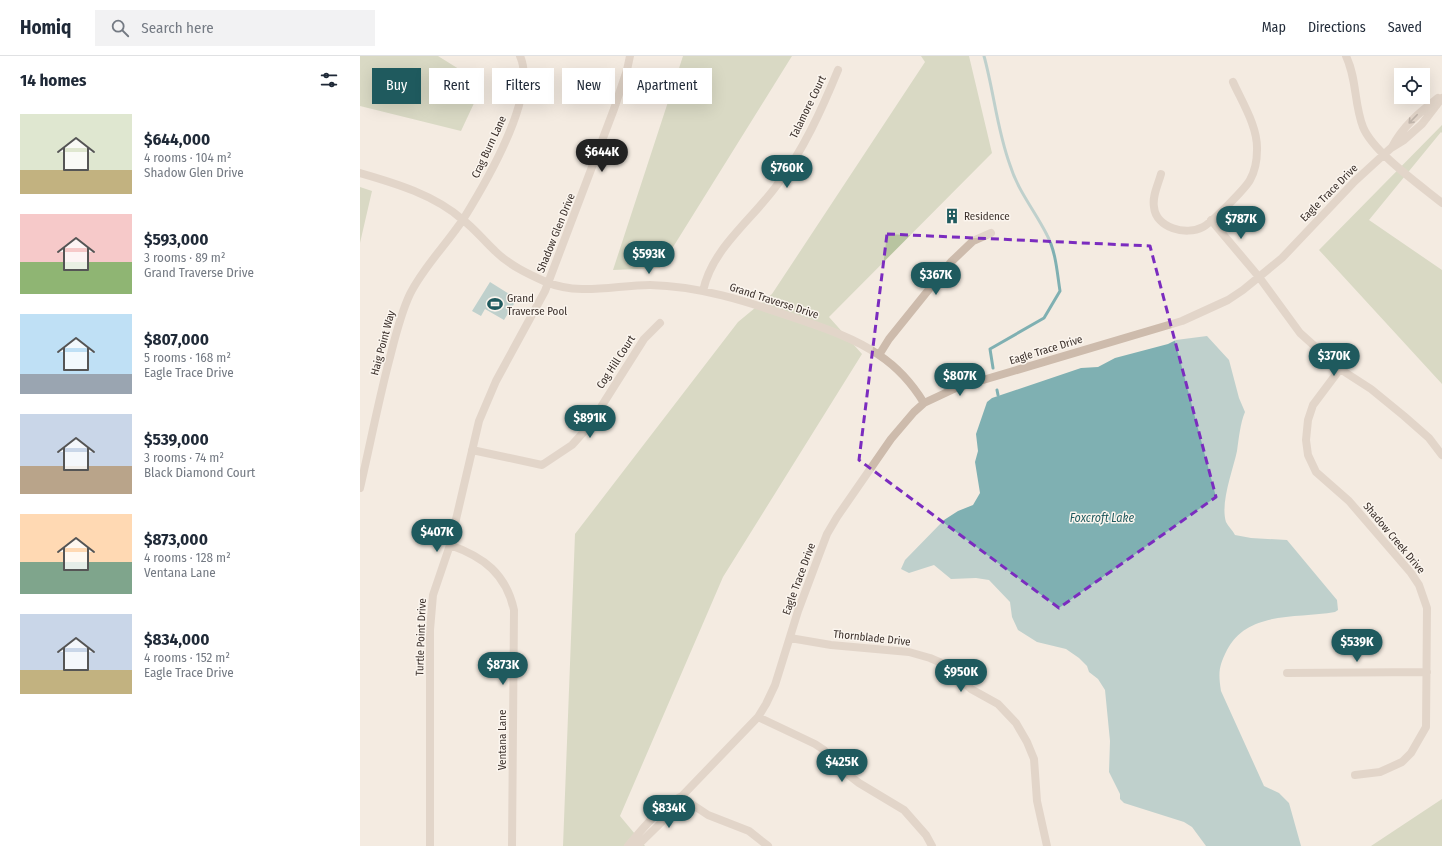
<!DOCTYPE html>
<meta charset="utf-8">
<style>
:root{--surface:#fff;--page:#f2f2f3;--text:#1f2937;--muted:#747a83;--line:#e0e1e3;--accent:#1f5a5e}
body{margin:0;font-family:"Fira Sans Condensed",sans-serif;background:var(--page);color:var(--text);height:100vh;display:flex;flex-direction:column;font-size:15px;white-space:nowrap}
*{box-sizing:border-box;margin:0}
p{font-size:13px;color:var(--muted)}
.icon{flex:none;width:22px;height:22px;fill:none;stroke:currentColor;stroke-width:2;stroke-linecap:round;stroke-linejoin:round}
.map{position:relative;flex:1;overflow:hidden}
.sheet{display:flex;flex-direction:column;background:var(--surface);width:360px}
.sheet>*{flex:none}
.banner{position:absolute;left:12px;top:12px;width:380px;height:36px;display:flex;gap:8px}
.fabs{position:absolute;left:1034px;top:12px;display:grid;gap:8px}
.fabs a{display:grid;place-items:center;width:36px;height:36px;border-radius:0px;background:var(--surface);box-shadow:0 4px 16px #0002;font-size:20px}
.price{position:absolute;translate:-50% -34px;padding:0 9px;border-radius:14px;background:var(--accent);color:#fff;font-size:13px;line-height:26px;filter:drop-shadow(0 1px 2px #0008)}
.price::after{content:'';position:absolute;left:50%;top:24px;width:12px;height:9px;margin-left:-6px;background:inherit;clip-path:polygon(0 0,100% 0,50% 100%)}
.price.selected{background:#222;color:#fff}
ul{padding:0;list-style:none}
li{display:flex;align-items:center;gap:12px;height:100px;padding:0 20px}
li span{display:grid;place-items:center;flex:none;width:112px;height:80px;border-radius:0px;color:#555}
li>.icon{margin-inline-start:auto}
span .icon{width:48px;height:48px;fill:#fffc;stroke-width:1}
li b{font-size:17px}
h2{display:flex;justify-content:space-between;align-items:center;height:48px;padding:0 20px;font-size:17px}
.pill{padding:0 14px;border-radius:0px;background:var(--surface);box-shadow:0 4px 16px #0002;font-size:14px;line-height:36px}
.pill.selected{background:var(--accent);color:#fff}
header{display:flex;align-items:center;gap:24px;box-sizing:border-box;height:56px;padding:0 20px;background:var(--surface);border-bottom:1px solid var(--line)}
header strong{font-size:19px}
nav{display:flex;gap:22px;margin-inline-start:auto;font-size:14px}
.search{width:280px;height:36px;background:var(--page);display:flex;align-items:center;gap:10px;box-sizing:border-box;padding:0 14px;border-radius:0px;color:var(--muted);font-size:15px}
main{display:flex;flex:1;min-height:0}
.map>svg:first-child{display:block}
.green{fill:#b8c4a0}
.water{fill:#7fb0b2}
.lines{fill:none;stroke-linecap:round;stroke-linejoin:round}
.stream{stroke:#7fb0b2;stroke-width:3}
.street{stroke:#cdbbac;stroke-width:8}
.oneway{stroke:#7d6f65}
.marked{fill:none;stroke:#7b2cbf;stroke-width:3;stroke-dasharray:8 5;stroke-linejoin:round}
.labels{text-anchor:middle;dominant-baseline:central;stroke-width:3;stroke-linejoin:round;paint-order:stroke}
.street-label{font-size:11px;fill:#3b302b;stroke:#fbf5ee}
.poi-label{font-size:11px;fill:#3b302b;stroke:#fbf5ee;text-anchor:start}
.water-label{font-size:12px;font-style:italic;fill:#1f5a5e;stroke:#fbf5ee}
</style>
<header>
<strong>Homiq</strong>
<div class="search"><svg class="icon" aria-label="search" viewBox="0 0 24 24"><circle cx="10" cy="10" r="6"/><path d="M15 15l6 6"/></svg>Search here</div>
<nav><a>Map</a><a>Directions</a><a>Saved</a></nav>
</header>
<main>
<section class="sheet">
<h2>14 homes<svg class="icon" aria-label="filters" viewBox="0 0 24 24"><path d="M4 7h16M4 17h16"/><circle cx="9" cy="7" r="2"/><circle cx="15" cy="17" r="2"/></svg></h2>
<ul>
<li><span style="background:linear-gradient(#dfe7d0 70%,#c2b280 0)"><svg class="icon" aria-label="home" viewBox="0 0 24 24"><path d="M3 11l9-7 9 7M6 9v11h12V9"/></svg></span><div><b>$644,000</b><p>4 rooms · 104 m²</p><p>Shadow Glen Drive</p></div></li>
<li><span style="background:linear-gradient(#f6c9c9 60%,#8fb573 0)"><svg class="icon" aria-label="home" viewBox="0 0 24 24"><path d="M3 11l9-7 9 7M6 9v11h12V9"/></svg></span><div><b>$593,000</b><p>3 rooms · 89 m²</p><p>Grand Traverse Drive</p></div></li>
<li><span style="background:linear-gradient(#bfe0f5 75%,#9aa5b1 0)"><svg class="icon" aria-label="home" viewBox="0 0 24 24"><path d="M3 11l9-7 9 7M6 9v11h12V9"/></svg></span><div><b>$807,000</b><p>5 rooms · 168 m²</p><p>Eagle Trace Drive</p></div></li>
<li><span style="background:linear-gradient(#c9d6e8 65%,#b9a48a 0)"><svg class="icon" aria-label="home" viewBox="0 0 24 24"><path d="M3 11l9-7 9 7M6 9v11h12V9"/></svg></span><div><b>$539,000</b><p>3 rooms · 74 m²</p><p>Black Diamond Court</p></div></li>
<li><span style="background:linear-gradient(#ffd9b3 60%,#7fa58c 0)"><svg class="icon" aria-label="home" viewBox="0 0 24 24"><path d="M3 11l9-7 9 7M6 9v11h12V9"/></svg></span><div><b>$873,000</b><p>4 rooms · 128 m²</p><p>Ventana Lane</p></div></li>
<li><span style="background:linear-gradient(#c9d6e8 70%,#c2b280 0)"><svg class="icon" aria-label="home" viewBox="0 0 24 24"><path d="M3 11l9-7 9 7M6 9v11h12V9"/></svg></span><div><b>$834,000</b><p>4 rooms · 152 m²</p><p>Eagle Trace Drive</p></div></li>
</ul>
</section>
<div class="map">
<svg width="1082" height="790" viewBox="0 0 1082 790">
<rect width="100%" height="100%" fill="#f4ebe1"/>
<!-- green -->
<path class="green" d="M0 0H78L123 28 101 75 0 50Z
M323 0H432L300 212 253 214Z
M561 0H609L632 97 469 261 502 298 363 521 260 760 285 790H203L215 478 378 266 412 238 565 6Z
M1082 69V77L1081 76 1009 164 1082 214V328L959 194Z
M0 131 12 135 0 187Z
M1082 743V790H1011Z"/>
<!-- water -->
<path class="water" d="M130 226 157 243 144 264 125 253 121 260 112 255Z
M847 280 869 304 879 342 885 356C880 368 879 382 877 395 873 414 860 447 866 466 868 470 873 475 875 479L891 482 927 484 977 544 978 554 975 556C937 563 888 554 867 594 859 610 858 616 861 635L904 730 919 737 929 747 941 790H846L832 771 824 766 764 747 760 743V738L749 716 750 685 745 634 738 623 729 616 727 610 719 602 706 593 677 586 658 574 652 561 650 546 629 524 616 522 591 523 574 509 549 517 541 513 545 504 584 464 598 455 613 449 620 437 615 406 618 395 616 378 627 346 632 342 721 312 738 311 755 302 808 288 816 284Z"/>
<g class="lines">
<!-- stream -->
<path class="stream" d="M624 0C634 36 637 74 650 109 658 135 675 155 687 179 696 196 697 216 700 235L684 262 630 293 633 312
M637 334 638 339"/>
<!-- street -->
<path class="street" d="M986 0C997 23 994 48 1003 71 1013 96 1060 129 1082 147
M1032 91C1043 70 1060 56 1078 42
M0 117C35 127 75 139 103 164 115 173 124 185 135 195 149 209 168 218 186 226 220 240 256 229 290 229 339 230 386 245 432 261 461 271 493 281 519 299 537 311 553 329 564 347
M801 118C798 129 792 140 794 151 796 172 826 180 843 171 852 166 885 133 890 124 895 115 897 104 897 94 898 71 882 46 873 26
M851 164 899 221 940 277 980 313 1011 333 1044 360 1069 382 1082 399
M343 235C352 192 392 164 417 129 443 95 462 53 478 14
M519 299 529 283 591 206 613 185 631 177
M980 313 953 349 948 364 946 384 948 399 956 416 989 445 1051 517 1059 529 1067 552 1066 671 1051 697 1042 706 1020 716 995 719
M112 394 182 409 212 389 229 370 284 283 300 267
M0 432C10 389 18 347 29 305 35 282 40 259 50 238 64 210 87 188 104 162 125 128 178 39 160 0
M90 489C124 501 146 518 154 554L152 790
M430 582 471 589 549 596 570 602 584 608 611 633 638 648 656 667 667 686 674 703 677 745 687 790
M927 617 1067 616
M398 661 455 688 464 694 477 710 499 727 544 754 566 779 572 790
M321 741 348 759 389 775 408 790
M70 790V574L73 539 90 489 119 365 136 325 185 235 254 53 267 14 270 0
M268 790C284 771 298 753 320 741
M277 790 313 755 321 741 398 661 406 648 415 629 438 555 459 499 467 478 477 461 531 383 554 356 564 347 596 332 822 265 868 244 883 234 922 202 995 125 1031 92 1044 84 1062 68 1082 42"/>
</g>
<!-- one-way arrows -->
<defs><path id="oneway-shaft" d="M-6 0H5M1.5-3L5.5 0L1.5 3" fill="none" stroke-width="1.6" stroke-linecap="round" stroke-linejoin="round"/></defs>
<use class="oneway" href="#oneway-shaft" transform="translate(1053 63) rotate(134)"/>
<!-- marked area -->
<path d="M0 0H1082V790H0ZM527 178 790 190 856 441 699 552 499 404Z" fill="#f4ebe1" fill-opacity=".55" fill-rule="evenodd"/>
<path class="marked" d="M527 178 790 190 856 441 699 552 499 404Z"/>
<!-- icons -->
<defs>
<symbol id="building-bare" viewBox="-9 -9 18 18"><path d="M-4-6H4V6H1V3H-1V6H-4ZM-2.5-4.3h1.7v1.8h-1.7ZM.8-4.3h1.7v1.8H.8ZM-2.5-1h1.7V.8h-1.7ZM.8-1h1.7V.8H.8Z" fill="#1f5a5e" stroke="#fbf5ee" stroke-width="2.5" paint-order="stroke"/></symbol>
<symbol id="stadium-bare" viewBox="-9 -9 18 18"><path d="M0-5a6.5 5 0 1 0 0 10a6.5 5 0 1 0 0-10ZM-3.5-1.8h7v3.6h-7Z" fill="#1f5a5e" stroke="#fbf5ee" stroke-width="2.5" paint-order="stroke"/></symbol>
</defs>
<g fill-rule="evenodd">
<use href="#building-bare" x="581" y="149" width="22" height="22"/>
<use href="#stadium-bare" x="124" y="237" width="22" height="22"/>
</g>
<g class="labels">
<!-- street labels -->
<g class="street-label">
<text transform="translate(448 51) rotate(-64)">Talamore Court</text>
<text transform="translate(129 91) rotate(-65)">Crag Burn Lane</text>
<text transform="translate(969 137) rotate(-45)">Eagle Trace Drive</text>
<text transform="translate(196 177) rotate(-68)">Shadow Glen Drive</text>
<text transform="translate(414 245) rotate(18)">Grand Traverse Drive</text>
<text transform="translate(23 287) rotate(-75)">Haig Point Way</text>
<text transform="translate(686 294) rotate(-17)">Eagle Trace Drive</text>
<text transform="translate(256 306) rotate(-57)">Cog Hill Court</text>
<text transform="translate(1034 482) rotate(50)">Shadow Creek Drive</text>
<text transform="translate(439 523) rotate(-70)">Eagle Trace Drive</text>
<text transform="translate(61 581) rotate(-88)">Turtle Point Drive</text>
<text transform="translate(512 582) rotate(6)">Thornblade Drive</text>
<text transform="translate(142 684) rotate(-90)">Ventana Lane</text>
</g>
<!-- poi labels -->
<g class="poi-label">
<text x="604" y="160">Residence</text>
<text x="147" y="242">Grand<tspan x="147" dy="13">Traverse Pool</tspan></text>
</g>
<!-- water labels -->
<g class="water-label">
<text x="742" y="462">Foxcroft Lake</text>
</g>
</g>
</svg>
<div class="fabs">
<a><svg class="icon" aria-label="locate" viewBox="0 0 24 24"><circle cx="12" cy="12" r="6"/><path d="M12 2v4M12 18v4M2 12h4M18 12h4"/></svg></a>
</div>
<b class="price selected" style="left:242px;top:117px">$644K</b>
<b class="price" style="left:427px;top:133px">$760K</b>
<b class="price" style="left:881px;top:184px">$787K</b>
<b class="price" style="left:289px;top:219px">$593K</b>
<b class="price" style="left:576px;top:240px">$367K</b>
<b class="price" style="left:974px;top:321px">$370K</b>
<b class="price" style="left:600px;top:341px">$807K</b>
<b class="price" style="left:230px;top:383px">$891K</b>
<b class="price" style="left:77px;top:497px">$407K</b>
<b class="price" style="left:997px;top:607px">$539K</b>
<b class="price" style="left:143px;top:630px">$873K</b>
<b class="price" style="left:601px;top:637px">$950K</b>
<b class="price" style="left:482px;top:727px">$425K</b>
<b class="price" style="left:309px;top:773px">$834K</b>
<div class="banner">
<a class="pill selected">Buy</a>
<a class="pill">Rent</a>
<a class="pill">Filters</a>
<a class="pill">New</a>
<a class="pill">Apartment</a>
</div>
</div>
</main>
